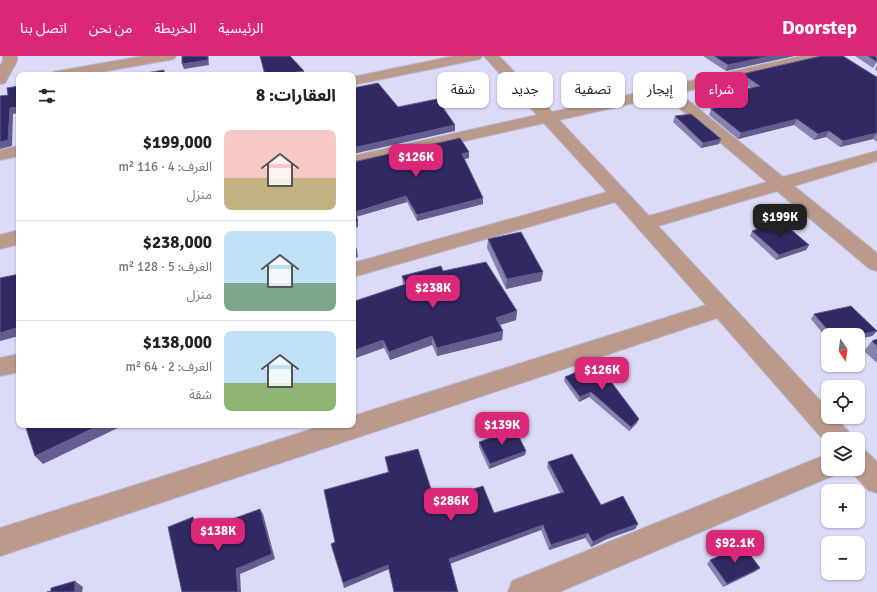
<!DOCTYPE html>
<html lang="ar">
<meta charset="utf-8">
<style>
:root{--surface:#fff;--page:#f2f2f2;--text:#222;--muted:#767676;--line:#e0e0e0;--accent:#db2777}
body{margin:0;font-family:Signika,"Noto Sans Arabic",sans-serif;background:var(--page);color:var(--text);direction:rtl;height:100vh;display:flex;flex-direction:column;font-size:15px;white-space:nowrap}
*{box-sizing:border-box;margin:0}
p{font-size:13px;color:var(--muted)}
.icon{flex:none;width:22px;height:22px;fill:none;stroke:currentColor;stroke-width:2;stroke-linecap:round;stroke-linejoin:round}
.map{position:relative;flex:1;overflow:hidden;direction:ltr}
.side{position:absolute;left:16px;top:16px;width:340px;height:356px;display:flex;flex-direction:column;background:var(--surface);border-radius:8px;box-shadow:0 1px 3px #0004;direction:rtl}
.side>*{flex:none}
.hud{position:absolute;left:368px;top:16px;width:380px;height:36px;direction:rtl;display:flex;gap:8px}
.needle{width:26px;rotate:167deg}
.controls{position:absolute;left:821px;top:272px;display:grid;gap:8px}
.controls a{display:grid;place-items:center;width:44px;height:44px;border-radius:8px;background:var(--surface);box-shadow:0 1px 3px #0004;font-size:20px}
.price{position:absolute;translate:-50% -34px;padding:0 9px;border-radius:8px;background:var(--accent);color:#fff;font-size:13px;line-height:26px;filter:drop-shadow(0 1px 2px #0008)}
.price::after{content:'';position:absolute;left:50%;top:24px;width:12px;height:9px;margin-left:-6px;background:inherit;clip-path:polygon(0 0,100% 0,50% 100%)}
.price.selected{background:#222;color:#fff}
ul{padding:0;list-style:none}
li{display:flex;align-items:center;gap:12px;height:100px;padding:0 20px}
li+li{border-top:1px solid var(--line)}
li span{display:grid;place-items:center;flex:none;width:112px;height:80px;border-radius:8px;color:#555}
li>.icon{margin-inline-start:auto}
span .icon{width:48px;height:48px;fill:#fffc;stroke-width:1}
li b{font-size:17px}
h2{display:flex;justify-content:space-between;align-items:center;height:48px;padding:0 20px;font-size:17px}
.pill{padding:0 14px;border-radius:8px;background:var(--surface);box-shadow:0 1px 3px #0004;font-size:14px;line-height:36px}
.pill.selected{background:var(--accent);color:#fff}
header{display:flex;align-items:center;gap:24px;box-sizing:border-box;height:56px;padding:0 20px;background:var(--accent);color:#fff}
header strong{font-size:19px}
nav{display:flex;gap:22px;margin-inline-start:auto;font-size:14px}
.map>svg:first-child{display:block}
.lines{fill:none;stroke-linecap:round;stroke-linejoin:round}
.minor-casing{stroke:#b7b6d2;stroke-width:2}
.minor{fill:#bb9a8b;fill-rule:evenodd}
.wall{fill:#8682ae}
.shaded-wall{fill:#645e90}
.building{fill:#312963;stroke:#645e90}
</style>
<header>
<strong>Doorstep</strong>
<nav><a>الرئيسية</a><a>الخريطة</a><a>من نحن</a><a>اتصل بنا</a></nav>
</header>
<div class="map">
<svg width="877" height="536" viewBox="0 0 877 536">
<rect width="100%" height="100%" fill="#dbdbf8"/>
<g class="lines">
<defs>
<path id="minor" d="M3 0H17V5L5 27 0 28V10L3 5Z
M144 0H176L174 3 169 4 84 19H51L53 16 58 15Z
M454 0H482L480 3 475 4 353 29V21Z
M484 0H499L552 56 801 0H826L824 3 679 37 783 121 877 95V105L794 130 877 197V215L870 213 777 135 658 170 828 353V361H835L848 375 852 383H828V389L717 262 0 500V472L325 369H353V360L706 249 615 146 353 221V207L607 136 544 67 353 110V100L537 59ZM665 40 767 126 649 160 559 64Z
M19 90V100L0 104V94Z
M19 174V188L0 193V179Z
M19 298V316L0 320V302Z
M858 392 867 396 877 406V437L868 434 849 413H858Z
M828 398V413H840L837 418 559 536H508L512 525Z"/>
</defs>
<!-- minor casing -->
<use href="#minor" class="minor-casing"/>
<!-- minor -->
<use href="#minor" class="minor"/>
</g>
<!-- wall -->
<path class="wall" d="M703 0H794L726 15Z
M855 0H876L877 6 873 12Z
M877 9V15L875 13Z
M742 18 877 21V86L873 83 840 91 826 81 814 84 794 69 738 83 709 59 711 53 705 47 707 41 751 32 739 24Z
M675 60 721 83 719 88 701 92 673 66Z
M469 96V102L464 103 483 148 417 165 407 146 356 161 358 171 353 172V106Z
M752 175 809 189 806 194 776 204 750 180Z
M488 183 543 216 541 225 506 233 487 192Z
M443 215 517 255 516 264 500 269 503 275 502 284 437 300 432 289 390 304 384 292 355 245 403 229 402 220Z
M814 258 877 275 872 280 858 283V279H828V284L811 263Z
M877 283V307L864 295 872 285Z
M597 307 637 367 629 375 589 341 579 346 564 325 565 321Z
M479 386 526 395 525 399 489 413 479 391Z
M385 401 435 445 494 457 560 437 547 411 548 406 601 449 638 468 635 473 607 483 591 491 585 482 549 494 541 474 450 508 389 513 344 532 335 486 388 417Z
M710 504 756 515 723 531 707 508Z"/>
<!-- shaded-wall -->
<path class="shaded-wall" d="M208 0 209 9 184 13 182 8Z
M770 0H794L726 15 728 9Z
M304 15V19H278Z
M19 51V57L13 58 12 90 0 93V86L10 52Z
M797 63 794 69 738 83 741 77Z
M455 69V75L353 98V92Z
M829 75 826 81 814 84 818 78Z
M877 77 873 83 840 91 843 85Z
M721 83 719 88 701 92 703 87Z
M469 96V102L461 104 462 98Z
M406 140 407 146 355 161V156Z
M483 142V148L417 165V159Z
M358 165V171L353 172V166Z
M809 189 806 194 776 204 779 199Z
M357 195 358 201 353 202V196Z
M543 216 541 225 506 233 507 223Z
M517 255 516 264 496 270V262Z
M19 271V280L0 285V277Z
M503 275 502 284 437 300V292Z
M877 275 872 280 858 283V279Z
M432 280V289L390 304 389 296Z
M383 284 384 292 353 303V295Z
M591 336 589 341 579 346 580 341Z
M639 363 637 367 629 375 631 371Z
M100 369H124L43 408 35 400Z
M526 395 525 399 489 413 490 408Z
M260 453 263 458 275 503 240 518 241 536H238L236 513Z
M193 461 197 466 201 481 197 476Z
M638 468 635 473 607 483 591 491 593 486 609 478Z
M543 469 541 474 449 508V503Z
M588 477 585 482 549 494 551 489Z
M388 509 389 513 344 532 343 527Z
M760 512 756 515 723 531 727 528Z
M75 525 83 531 82 536H75Z"/>
<!-- building -->
<path class="building" d="M182 0H208V4L182 8Z
M260 0H290L304 15 278 19H265Z
M714 0H770L728 9Z
M821 0H843L875 20 877 21V77L843 85 829 75 818 78 797 63 741 77 711 53 719 51 707 41 760 30 742 18Z
M868 0H876L877 6Z
M164 14V18L171 17V19H134Z
M378 27 398 51 437 43 455 69 353 92V32Z
M19 30V51L10 52 8 84 0 86V40L8 39 7 32Z
M691 58 721 83 703 87 675 60Z
M460 82 469 96 462 98 483 142 417 159 406 140 355 156 358 165 353 166V106Z
M781 165 809 189 779 199 752 175Z
M521 176 543 216 507 223 488 183Z
M353 184 357 195 353 196Z
M486 206 517 255 496 262 503 275 437 292 432 280 389 296 383 284 353 295V241L355 245 406 228 402 220 441 210 443 215Z
M19 218V271L0 277V222Z
M851 250 877 275 858 279H832L814 258Z
M877 283V290L872 285Z
M597 307 639 363 631 371 591 336 580 341 565 321Z
M25 369H100L35 400Z
M515 373 526 395 490 408 479 386Z
M418 393 435 445 483 430 494 457 564 436 548 406 572 398 601 449 623 440 638 468 609 478 593 486 588 477 551 489 543 469 449 503 458 536H394L388 509 343 527 331 488 335 486 324 434 389 416 385 401Z
M260 453 272 498 236 513 238 536H182L168 471 193 461 197 476Z
M743 489 760 512 727 528 710 504Z
M75 525V536H47L51 535V532Z"/>
</svg>
<div class="controls">
<a><svg class="needle" viewBox="-14 -14 28 28"><path d="M0-13l5 13h-10z" fill="#e53935"/><path d="M0 13l5-13h-10z" fill="#767676"/></svg></a>
<a><svg class="icon" aria-label="locate" viewBox="0 0 24 24"><circle cx="12" cy="12" r="6"/><path d="M12 2v4M12 18v4M2 12h4M18 12h4"/></svg></a>
<a><svg class="icon" aria-label="layers" viewBox="0 0 24 24"><path d="M12 4l9 5-9 5-9-5zM3 14l9 5 9-5"/></svg></a>
<a>+</a>
<a>−</a>
</div>
<b class="price" style="left:416px;top:122px">$126K</b>
<b class="price selected" style="left:780px;top:182px">$199K</b>
<b class="price" style="left:433px;top:253px">$238K</b>
<b class="price" style="left:602px;top:335px">$126K</b>
<b class="price" style="left:502px;top:390px">$139K</b>
<b class="price" style="left:451px;top:466px">$286K</b>
<b class="price" style="left:218px;top:496px">$138K</b>
<b class="price" style="left:735px;top:508px">$92.1K</b>
<div class="hud">
<a class="pill selected">شراء</a>
<a class="pill">إيجار</a>
<a class="pill">تصفية</a>
<a class="pill">جديد</a>
<a class="pill">شقة</a>
</div>
<section class="side">
<h2>العقارات: 8<svg class="icon" aria-label="filters" viewBox="0 0 24 24"><path d="M4 7h16M4 17h16"/><circle cx="9" cy="7" r="2"/><circle cx="15" cy="17" r="2"/></svg></h2>
<ul>
<li><span style="background:linear-gradient(#f6c9c9 60%,#c2b280 0)"><svg class="icon" aria-label="home" viewBox="0 0 24 24"><path d="M3 11l9-7 9 7M6 9v11h12V9"/></svg></span><div><b>$199,000</b><p>الغرف: 4 · 116 m²</p><p>منزل</p></div></li>
<li><span style="background:linear-gradient(#bfe0f5 65%,#7fa58c 0)"><svg class="icon" aria-label="home" viewBox="0 0 24 24"><path d="M3 11l9-7 9 7M6 9v11h12V9"/></svg></span><div><b>$238,000</b><p>الغرف: 5 · 128 m²</p><p>منزل</p></div></li>
<li><span style="background:linear-gradient(#bfe0f5 65%,#8fb573 0)"><svg class="icon" aria-label="home" viewBox="0 0 24 24"><path d="M3 11l9-7 9 7M6 9v11h12V9"/></svg></span><div><b>$138,000</b><p>الغرف: 2 · 64 m²</p><p>شقة</p></div></li>
</ul>
</section>
</div>
